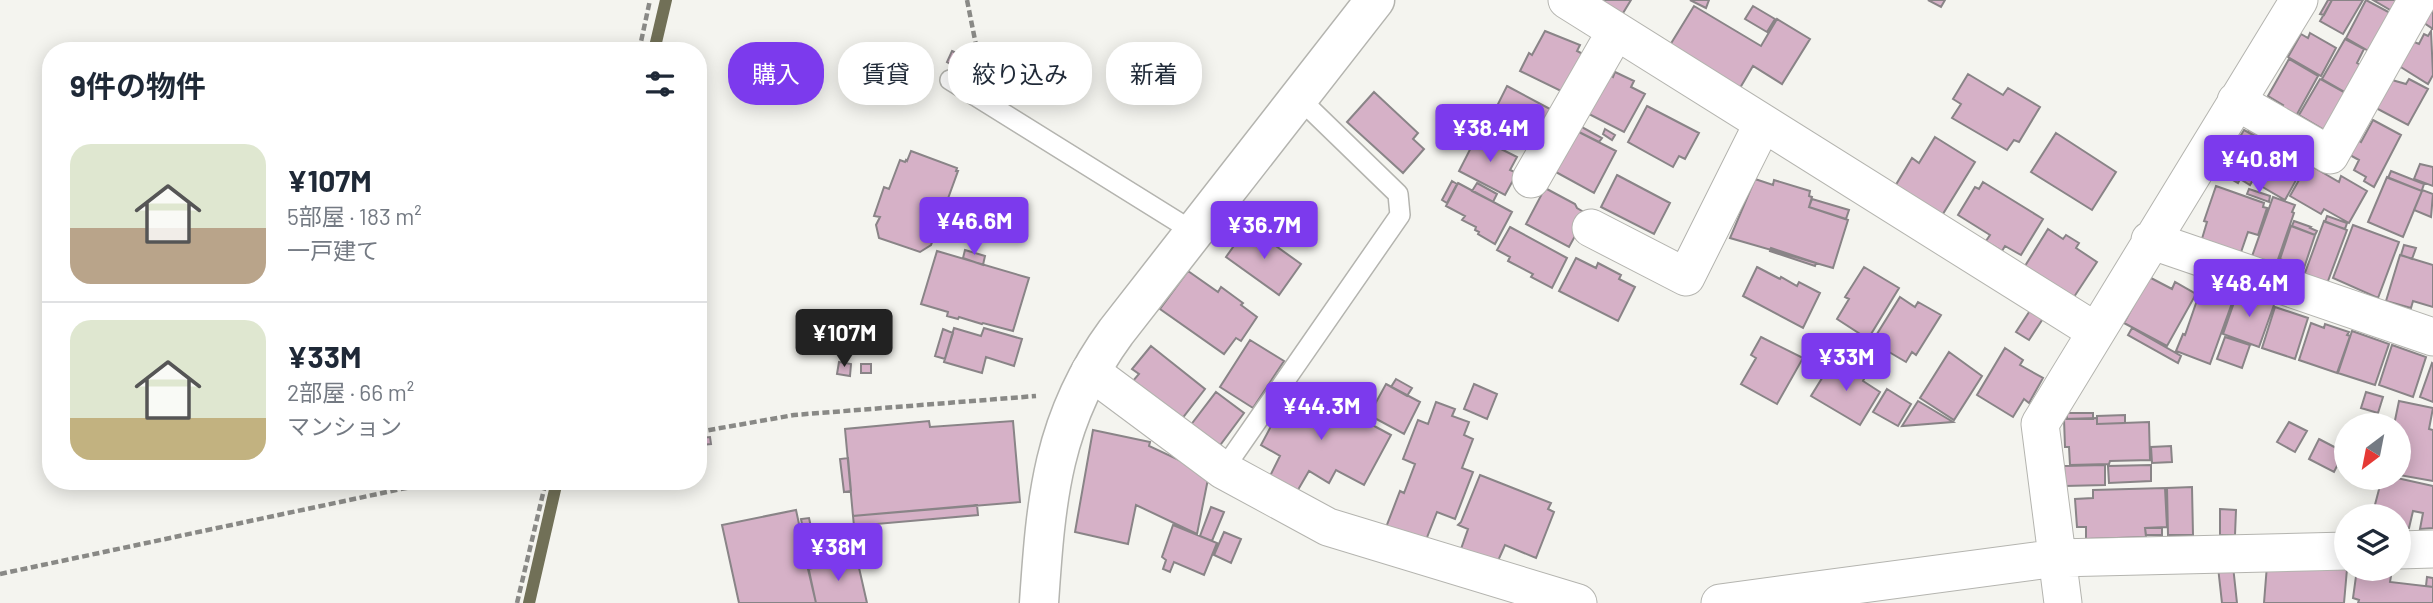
<!DOCTYPE html>
<html lang="ja">
<meta charset="utf-8">
<style>
:root{--surface:#fff;--page:#f2f2f3;--text:#1f2937;--muted:#747a83;--line:#e0e1e3;--accent:#7c3aed}
body{margin:0;font-family:Barlow,"Noto Sans JP",sans-serif;background:var(--page);color:var(--text);height:100vh;display:flex;flex-direction:column;font-size:26px;white-space:nowrap}
*{box-sizing:border-box;margin:0}
p{font-size:23px;color:var(--muted)}
.icon{flex:none;width:38px;height:38px;fill:none;stroke:currentColor;stroke-width:2;stroke-linecap:round;stroke-linejoin:round}
.map{position:relative;flex:1;overflow:hidden}
.sheet{position:absolute;left:42px;top:42px;width:665px;height:448px;display:flex;flex-direction:column;background:var(--surface);border-radius:28px;box-shadow:0 4px 18px #0003}
.sheet>*{flex:none}
.hud{position:absolute;left:728px;top:42px;width:665px;height:63px;display:flex;gap:14px}
.needle{width:46px;rotate:212deg}
.controls{position:absolute;left:2334px;top:413px;display:grid;gap:14px}
.controls a{display:grid;place-items:center;width:77px;height:77px;border-radius:50%;background:var(--surface);box-shadow:0 4px 18px #0003;font-size:35px}
.price{position:absolute;translate:-50% -60px;padding:0 16px;border-radius:7px;background:var(--accent);color:#fff;font-size:23px;line-height:46px;filter:drop-shadow(0 2px 4px #0008)}
.price::after{content:'';position:absolute;left:50%;top:42px;width:21px;height:16px;margin-left:-10px;background:inherit;clip-path:polygon(0 0,100% 0,50% 100%)}
.price.current{background:#222;color:#fff}
ul{padding:0;list-style:none}
li{display:flex;align-items:center;gap:21px;height:175px;padding:0 28px}
li+li{border-top:2px solid var(--line)}
li span{display:grid;place-items:center;flex:none;width:196px;height:140px;border-radius:21px;color:#555}
li>.icon{margin-inline-start:auto}
span .icon{width:84px;height:84px;fill:#fffc;stroke-width:1}
li b{font-size:30px}
h2{display:flex;justify-content:space-between;align-items:center;height:84px;padding:0 28px;font-size:30px}
.chip{padding:0 24px;border-radius:28px;background:var(--surface);box-shadow:0 4px 18px #0003;font-size:24px;line-height:63px}
.chip.current{background:var(--accent);color:#fff}
.map>svg:first-child{display:block}
.lines{fill:none;stroke-linecap:round;stroke-linejoin:round}
.stream{stroke:#717057;stroke-width:12}
.building{fill:#d6b1c7;stroke:#898487;stroke-width:2}
.lane-casing{stroke:#b4b4af;stroke-width:22}
.street-casing{stroke:#b4b4af;stroke-width:39}
.secondary-casing{stroke:#b4b4af;stroke-width:41}
.path{stroke:#898986;stroke-width:4.5;stroke-dasharray:7 3.5;stroke-linecap:butt}
.lane{stroke:#fff;stroke-width:19}
.street{stroke:#fff;stroke-width:37}
.secondary{stroke:#fff;stroke-width:38}
</style>
<div class="map">
<svg width="2433" height="603" viewBox="0 0 2433 603">
<rect width="100%" height="100%" fill="#f4f4ef"/>
<g class="lines">
<!-- stream -->
<path class="stream" d="M654 51 666 0
M529 603 557 481"/>
</g>
<!-- building -->
<path class="building" d="M1599 0H1631L1620 18Z
M1690 0H1709L1706 8Z
M1928 0H1945L1941 7Z
M2328 0H2332L2324 15 2320 14Z
M2332 0H2363L2343 34 2320 21Z
M2366 0 2394 15 2372 53 2346 38Z
M2373 0H2405L2397 14Z
M2433 1V29L2421 21Z
M1694 6 1761 46 1777 19 1810 39 1782 84 1753 66 1737 93 1667 50Z
M1753 6 1775 19 1767 32 1745 19Z
M1545 31 1580 45 1577 51 1583 54 1561 91 1520 71 1529 53 1532 55Z
M2431 31 2433 75 2428 84 2399 66 2412 41 2419 44 2424 34 2428 36Z
M2310 33 2336 48 2321 76 2288 57 2301 34 2308 38Z
M2345 39 2364 49 2357 63 2365 68 2350 95 2322 79Z
M952 51 967 58 961 70 947 62Z
M2289 59 2318 76 2296 116 2281 108 2283 105 2268 96Z
M1615 72 1634 81 1631 87 1645 94 1624 132 1585 112 1606 73 1613 77Z
M1968 74 2003 95 2008 88 2040 107 2019 142 2014 140 2007 150 1952 118 1961 104 1953 99Z
M2320 79 2347 94 2326 131 2299 115Z
M2409 79 2428 89 2408 125 2376 108 2392 80 2406 84Z
M1507 86 1550 109 1532 144 1489 122Z
M1374 92 1418 133 1413 139 1424 149 1403 173 1347 122Z
M1647 106 1699 133 1685 159 1679 156 1673 167 1628 142Z
M2373 120 2401 135 2374 187 2364 181 2366 177 2354 170 2359 160 2348 154 2356 139 2361 142Z
M1578 125 1602 138 1599 142 1575 130Z
M1605 129 1615 135 1612 140 1603 134Z
M2250 129 2267 138 2264 142 2248 132Z
M1575 130 1616 151 1594 193 1554 171Z
M2244 130 2273 146 2250 185 2240 179 2238 183 2219 172Z
M1479 132 1497 142 1495 146 1517 157 1510 170 1517 173 1505 195 1459 171Z
M2056 133 2116 172 2092 210 2031 172Z
M1935 137 1975 162 1941 217 1894 188 1912 158 1919 163Z
M2277 141 2295 151 2292 157 2305 164 2285 200 2254 182Z
M911 151 957 168 956 171H958L931 245 920 252 879 238 876 225 880 217 874 216 884 187 889 189 900 160 905 162 906 160 907 161Z
M2308 164 2339 182 2341 176 2367 191 2349 223 2324 209 2321 214 2290 196Z
M2420 164 2433 167V186L2414 179Z
M2391 171 2424 184 2422 190 2433 194 2431 217 2414 210 2422 191 2388 178Z
M1617 175 1670 203 1654 234 1601 207Z
M2387 177 2422 191 2403 237 2368 222Z
M1755 179 1773 185 1774 180 1810 191 1809 196 1812 197 1809 207 1848 220 1833 268 1730 238Z
M1452 181 1457 184 1447 203 1442 200Z
M1983 182 2043 219 2021 255 2005 246 2002 251 1986 241 1990 235 1958 215 1975 187 1979 189Z
M1458 183 1512 212 1495 244 1478 234 1479 232 1475 230 1476 227 1462 220 1465 216 1446 206Z
M1477 183 1497 194 1493 202 1472 191Z
M2216 186 2264 203 2263 207 2267 208 2258 235 2248 232 2240 255 2201 242 2207 222 2204 221Z
M1545 188 1575 204 1577 208 1587 214 1569 247 1526 224Z
M2249 189 2270 196 2269 202 2247 194Z
M2273 197 2295 205 2292 212 2294 213 2274 271 2250 262Z
M1812 199 1849 210 1846 219 1809 207Z
M2327 216 2347 223 2345 229 2325 222Z
M2294 221 2311 227 2310 228 2317 231 2315 235 2292 226Z
M2324 221 2347 230 2325 289 2302 281Z
M2353 225 2399 242 2378 298 2333 278Z
M1248 226 1301 264 1279 295 1226 257Z
M2291 226 2315 235 2304 268 2280 259Z
M1510 227 1567 258 1552 288 1531 277 1533 274 1508 261 1510 257 1497 250Z
M2048 229 2063 239 2066 235 2079 243 2076 248 2097 262 2074 297 2025 266Z
M2404 245 2416 248 2412 259 2401 255Z
M1771 248 1816 263 1815 266 1770 251Z
M965 250 985 256 983 265 963 258Z
M937 251 1029 278 1013 331 983 323 982 324 959 317 958 319 947 316 948 312 921 304Z
M2400 255 2433 265V307L2413 301 2411 308 2386 301Z
M1576 258 1596 268 1598 263 1621 275 1619 279 1635 287 1618 321 1559 291Z
M1757 267 1780 279 1781 277 1797 286 1799 282 1820 293 1803 328 1743 296Z
M1864 267 1899 288 1868 339 1837 319 1849 299 1845 297Z
M1188 271 1218 292 1221 287 1243 303 1241 305 1257 317 1241 341 1236 338 1224 354 1160 309Z
M2149 277 2172 289 2175 282 2196 294 2167 346 2124 323Z
M2204 280 2236 292 2210 364 2176 351 2183 334 2185 335Z
M2237 294 2249 299 2251 294 2275 302 2259 347 2223 334Z
M1900 297 1915 307 1918 302 1941 315 1916 355 1912 352 1906 362 1872 342Z
M2275 307 2308 318 2295 359 2262 348Z
M2031 309 2044 317 2029 340 2016 332Z
M2311 323 2324 328 2325 324 2349 332 2347 335 2350 336 2337 373 2299 360Z
M954 328 981 336 984 328 1022 339 1014 366 986 357 982 373 944 362Z
M2132 328 2181 356 2178 363 2128 335Z
M943 329 953 333 945 359 935 356Z
M2352 331 2389 344 2375 385 2338 373Z
M1761 337 1803 358 1777 404 1741 384 1756 358 1751 355Z
M2225 337 2250 345 2242 368 2217 359Z
M1250 340 1284 361 1253 408 1220 387Z
M2392 345 2426 357 2413 397 2379 385Z
M1151 346 1205 389 1181 420 1132 382 1139 374 1132 369Z
M2005 348 2023 360 2020 365 2043 378 2029 403 2024 399 2013 417 1977 395Z
M1949 352 1982 376 1954 420 1920 398Z
M839 362 851 364 850 376 837 374Z
M1832 362 1848 373 1851 368 1865 377 1863 381 1880 392 1860 425 1811 396Z
M2432 363 2433 364V402L2420 397Z
M861 364H871V373H861Z
M1396 379 1412 388 1407 396 1391 387Z
M1294 383 1391 435 1364 485 1336 470 1329 483 1309 471 1295 495 1268 480 1280 456 1261 445Z
M1386 384 1420 402 1404 434 1369 415Z
M1474 384 1497 394 1487 419 1464 409Z
M1887 389 1911 404 1898 426 1873 412Z
M1216 392 1244 413 1218 448 1190 426Z
M2366 392 2383 397 2378 413 2361 408Z
M1918 401 1953 422 1902 426Z
M2399 401 2433 408 2429 429 2433 430V481L2399 475V425H2394Z
M1436 402 1455 409 1452 416 1469 422 1464 435 1473 439 1462 468 1473 472 1455 519 1437 512 1424 545 1385 530 1400 491 1404 493 1415 464 1403 459 1418 420 1428 424Z
M2067 413H2093V419H2067Z
M2125 415V423L2097 424V416Z
M2097 418V424L2149 422 2150 460 2110 461 2109 464 2070 465 2069 447H2065L2064 419Z
M929 421 930 427 1013 421 1020 502 853 516 845 429Z
M2289 422 2307 431 2295 452 2277 442Z
M1093 430 1150 442 1149 446 1209 474 1197 534 1136 505 1128 544 1075 532Z
M710 437 711 444 701 445V438Z
M2319 439 2344 452 2334 472 2309 459Z
M2171 446 2172 462 2152 463 2151 447Z
M848 458 851 491 844 492 840 459Z
M2105 465V485L2065 486 2064 466Z
M2151 465V481L2109 483 2108 466Z
M1480 475 1551 503 1548 509 1554 512 1536 558 1505 545 1497 563 1461 549 1468 529 1458 525 1461 522Z
M2382 478H2397L2433 486V528L2420 529 2423 513 2413 511 2409 528 2403 527 2402 530 2399 529V516H2372Z
M2192 487 2193 535H2168L2167 488Z
M2165 488 2167 527 2145 528 2146 537 2086 539V527H2077L2075 499 2093 498V490Z
M977 505 978 515 854 526 853 516Z
M1211 507 1224 512 1212 541 1200 536Z
M2220 509 2236 510 2235 535H2220Z
M796 510 816 603H739L722 525Z
M809 518 811 527 803 529 801 519Z
M1173 525 1217 543 1204 575 1174 562 1170 572 1163 569 1166 560 1162 557Z
M2145 528H2162V535H2146Z
M1224 532 1241 539 1231 563 1214 555Z
M820 537 825 559 811 563 806 540Z
M857 559 867 603H816L808 569Z
M2267 565 2347 569 2344 603H2264Z
M2233 566 2237 603H2222L2218 567Z
M2357 569H2380L2379 574 2391 576 2390 582 2433 587V603H2358L2359 600 2353 598Z
M2427 577 2433 578V587L2426 586Z"/>
<g class="lines">
<defs>
<path id="lane" d="M950 80 1194 232
M1223 470 1400 215 1398 194 1300 99"/>
<path id="street" d="M1567 0 2095 331
M2236 101 2330 155 2417 0
M1531 179 1616 31
M1591 228 1686 277 1763 123
M2150 240 2433 337
M1090 371 1223 470 1328 527 1578 603
M2399 550 2433 549
M1720 603 2057 558 2347 551
M2063 603 2040 424 2299 0"/>
<path id="secondary" d="M1039 603C1046 499 1052 419 1116 332L1375 0"/>
</defs>
<!-- lane casing -->
<use href="#lane" class="lane-casing"/>
<!-- street casing -->
<use href="#street" class="street-casing"/>
<!-- secondary casing -->
<use href="#secondary" class="secondary-casing"/>
<!-- path -->
<path class="path" d="M967 0 980 65
M639 51 650 0
M698 432 794 415 1036 396
M0 574 439 481
M517 603 546 481"/>
<!-- lane -->
<use href="#lane" class="lane"/>
<!-- street -->
<use href="#street" class="street"/>
<!-- secondary -->
<use href="#secondary" class="secondary"/>
</g>
</svg>
<div class="controls">
<a><svg class="needle" viewBox="-14 -14 28 28"><path d="M0-13l5 13h-10z" fill="#e53935"/><path d="M0 13l5-13h-10z" fill="#747a83"/></svg></a>
<a><svg class="icon" aria-label="layers" viewBox="0 0 24 24"><path d="M12 4l9 5-9 5-9-5zM3 14l9 5 9-5"/></svg></a>
</div>
<b class="price" style="left:1490px;top:164px">¥38.4M</b>
<b class="price" style="left:2259px;top:195px">¥40.8M</b>
<b class="price" style="left:974px;top:257px">¥46.6M</b>
<b class="price" style="left:1264px;top:261px">¥36.7M</b>
<b class="price" style="left:2249px;top:319px">¥48.4M</b>
<b class="price current" style="left:844px;top:369px">¥107M</b>
<b class="price" style="left:1846px;top:393px">¥33M</b>
<b class="price" style="left:1321px;top:442px">¥44.3M</b>
<b class="price" style="left:838px;top:583px">¥38M</b>
<div class="hud">
<a class="chip current">購入</a>
<a class="chip">賃貸</a>
<a class="chip">絞り込み</a>
<a class="chip">新着</a>
</div>
<section class="sheet">
<h2>9件の物件<svg class="icon" aria-label="filters" viewBox="0 0 24 24"><path d="M4 7h16M4 17h16"/><circle cx="9" cy="7" r="2"/><circle cx="15" cy="17" r="2"/></svg></h2>
<ul>
<li><span style="background:linear-gradient(#dfe7d0 60%,#b9a48a 0)"><svg class="icon" aria-label="home" viewBox="0 0 24 24"><path d="M3 11l9-7 9 7M6 9v11h12V9"/></svg></span><div><b>¥107M</b><p>5部屋 · 183 m²</p><p>一戸建て</p></div></li>
<li><span style="background:linear-gradient(#dfe7d0 70%,#c2b280 0)"><svg class="icon" aria-label="home" viewBox="0 0 24 24"><path d="M3 11l9-7 9 7M6 9v11h12V9"/></svg></span><div><b>¥33M</b><p>2部屋 · 66 m²</p><p>マンション</p></div></li>
</ul>
</section>
</div>
